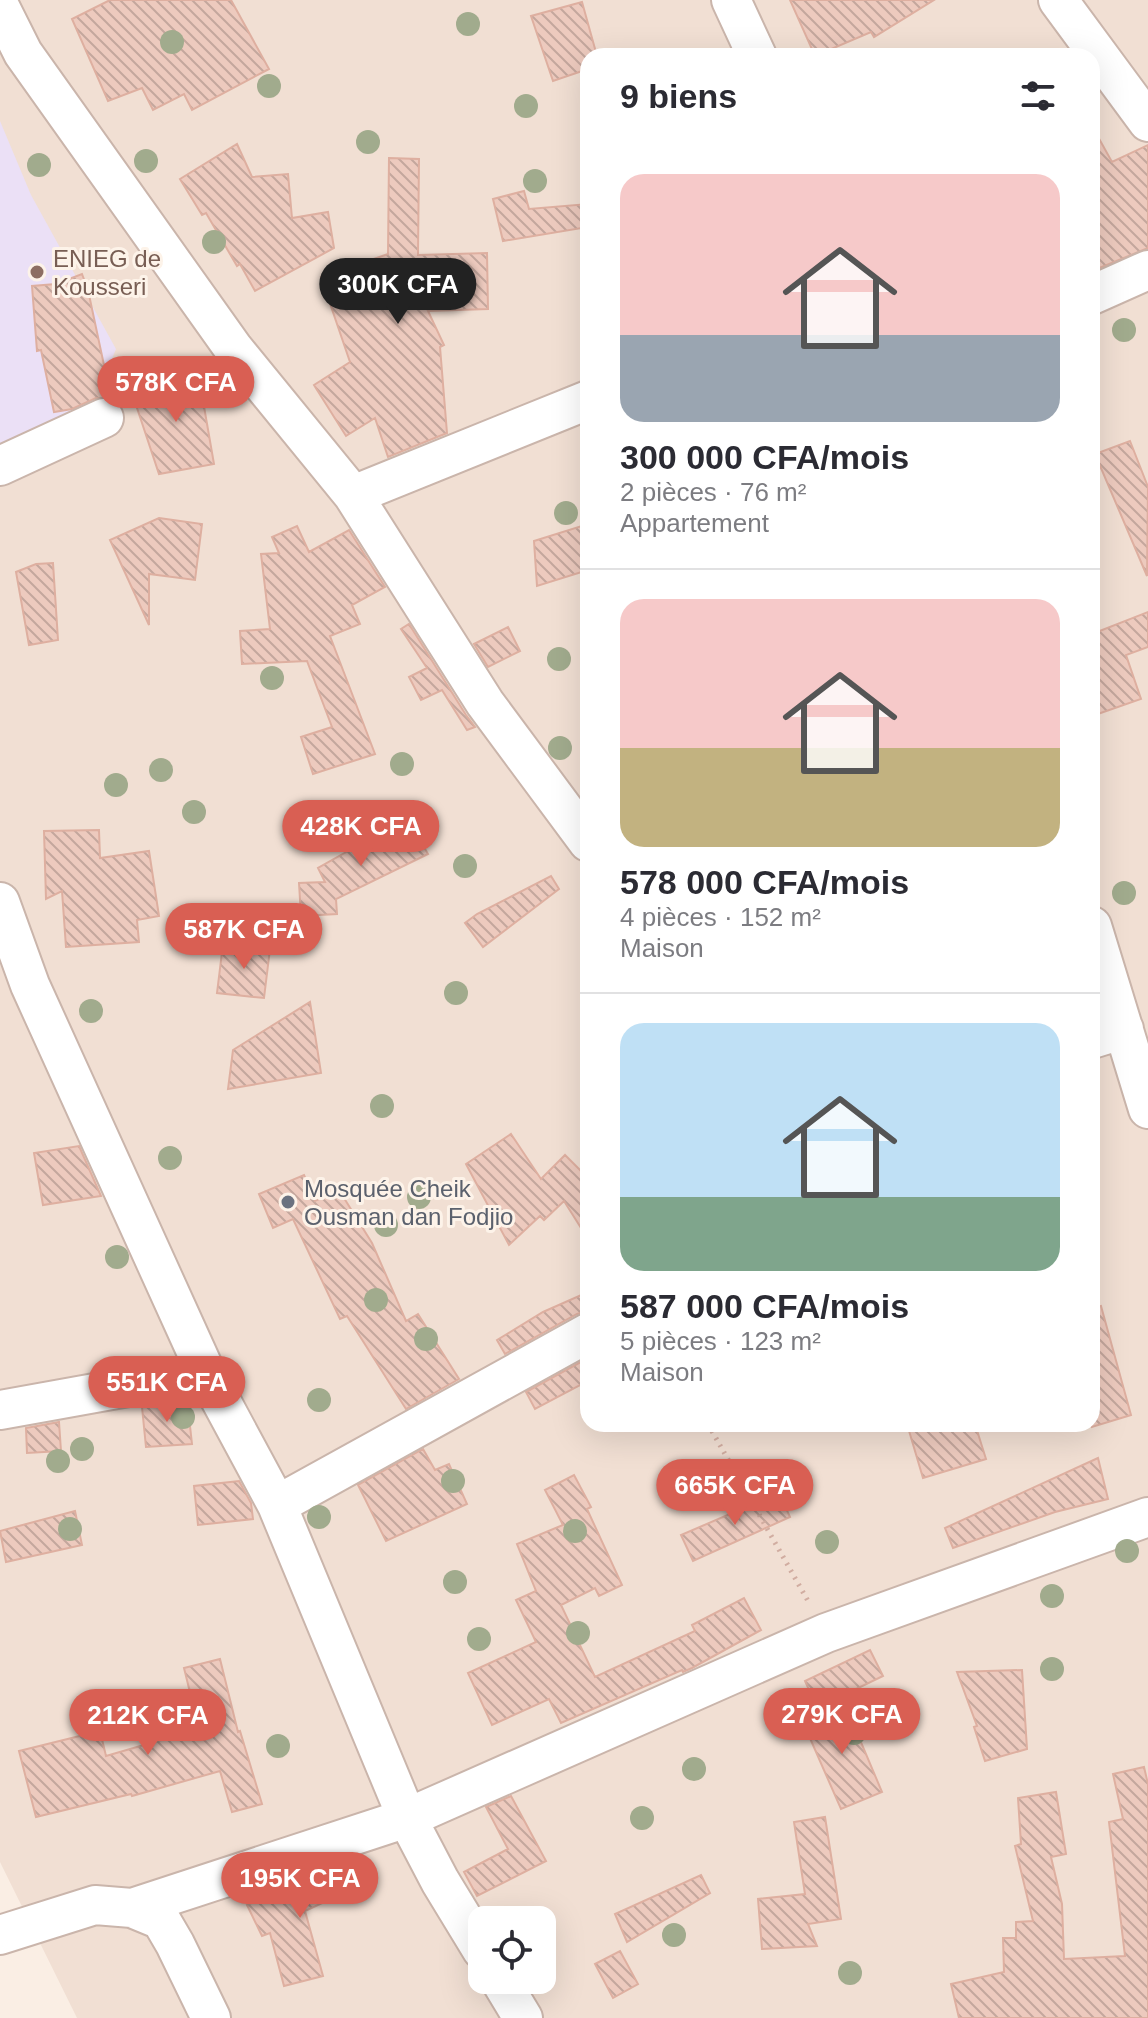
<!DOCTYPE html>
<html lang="fr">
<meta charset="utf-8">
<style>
:root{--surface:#fff;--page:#f2f2f3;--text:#2b2b33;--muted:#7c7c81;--line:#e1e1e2;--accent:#d95f53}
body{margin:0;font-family:Arial,sans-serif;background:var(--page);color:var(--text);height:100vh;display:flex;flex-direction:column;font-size:30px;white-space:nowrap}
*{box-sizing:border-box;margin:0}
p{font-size:26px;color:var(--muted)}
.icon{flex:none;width:44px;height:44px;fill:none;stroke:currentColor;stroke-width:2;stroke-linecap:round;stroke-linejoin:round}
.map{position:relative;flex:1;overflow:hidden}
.side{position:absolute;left:580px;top:48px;width:520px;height:1384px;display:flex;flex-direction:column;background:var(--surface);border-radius:24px;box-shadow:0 8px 32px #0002}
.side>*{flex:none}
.fabs{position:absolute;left:468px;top:1906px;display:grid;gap:16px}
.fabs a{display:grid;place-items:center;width:88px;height:88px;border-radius:16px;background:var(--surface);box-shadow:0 8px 32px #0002;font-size:40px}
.price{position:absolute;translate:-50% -68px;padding:0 18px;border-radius:28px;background:var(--accent);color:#fff;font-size:26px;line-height:52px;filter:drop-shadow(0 2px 4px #0008)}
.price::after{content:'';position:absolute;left:50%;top:48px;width:24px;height:18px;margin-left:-12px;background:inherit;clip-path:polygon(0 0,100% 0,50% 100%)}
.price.current{background:#222;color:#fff}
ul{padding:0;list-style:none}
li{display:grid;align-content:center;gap:16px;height:424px;padding:0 40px}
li+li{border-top:2px solid var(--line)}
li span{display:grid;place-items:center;height:248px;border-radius:24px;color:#555}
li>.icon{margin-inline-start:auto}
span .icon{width:144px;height:144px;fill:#fffc;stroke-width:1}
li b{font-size:34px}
h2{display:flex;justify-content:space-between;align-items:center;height:96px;padding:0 40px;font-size:34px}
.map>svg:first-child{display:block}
.residential{fill:#f1dfd3;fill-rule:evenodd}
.education{fill:#ebe0f6}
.building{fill:url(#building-back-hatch);stroke:#deafa0;stroke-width:2}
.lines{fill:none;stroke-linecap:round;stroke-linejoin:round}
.minor-casing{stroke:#cab5ab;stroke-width:42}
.path{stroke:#d1ada1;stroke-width:5;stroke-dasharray:2 6;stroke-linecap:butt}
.minor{stroke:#fff;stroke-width:38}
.tree{fill:#a1ab8d}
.education-dot{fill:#8d6e63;stroke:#fdf3e9;stroke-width:3}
.worship-dot{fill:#6b7280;stroke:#fdf3e9;stroke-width:3}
.labels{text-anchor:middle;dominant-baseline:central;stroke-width:6;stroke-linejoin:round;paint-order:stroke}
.education-label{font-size:24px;fill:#785e54;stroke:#fdf3e9;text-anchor:start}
.worship-label{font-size:24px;fill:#5b616d;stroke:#fdf3e9;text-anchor:start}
</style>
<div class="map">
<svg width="1148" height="2018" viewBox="0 0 1148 2018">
<defs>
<pattern id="building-back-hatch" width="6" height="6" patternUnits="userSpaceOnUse" patternTransform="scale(2)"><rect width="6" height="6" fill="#edcabe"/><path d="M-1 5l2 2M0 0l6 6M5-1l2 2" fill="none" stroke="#c4a79d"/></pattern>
</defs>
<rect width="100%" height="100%" fill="#faeee4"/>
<!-- residential -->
<path class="residential" d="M0 0H1148V2018H77L0 1862ZM588 56H1092V1424H588ZM482 1920H542V1980H482Z"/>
<!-- education -->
<path class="education" d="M0 121 31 195 116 349 84 426 0 455Z"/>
<!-- building -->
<path class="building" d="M110 0H231L269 69 192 110 184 94 153 110 142 88 108 101 72 19Z
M790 0H934L874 37 871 32 815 56Z
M582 2 597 56H588V69L553 81 531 16Z
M1092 126 1112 162 1148 145V248L1097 269 1092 259Z
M237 144 252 177 288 174 292 218 328 212 334 248 255 291 240 264 237 266 206 213 202 215 180 179Z
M389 158 419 159 418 255 487 253 488 309 428 311 444 345 440 347 447 433 388 457 375 418 346 436 314 385 350 362 321 277 388 254Z
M524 191 529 209 588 204V227L503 241 493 199Z
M82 274 88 290 111 398H96L72 409 54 412 41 350 37 351 32 286 56 284Z
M198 372 214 464 159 474 132 393Z
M1130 441 1148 487 1147 576 1095 454Z
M159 518 202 524 195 580 149 574V625L110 540Z
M588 524V570L537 586 534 541Z
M297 526 309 552 349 530 385 587 352 605 360 624 330 636 375 754 313 774 301 737 332 727 307 661 242 664 240 631 270 629 261 554 279 553 272 537Z
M53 563 58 640 29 645 16 572 36 564Z
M1148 612V647L1126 655 1141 699 1092 716V634Z
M409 624 466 715 475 727 467 730 442 690 421 700 409 677 427 668 401 629Z
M508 627 520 651 488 667 474 644Z
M407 818 428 854 336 899 337 914 301 916 299 883 325 882 318 868Z
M99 830 100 858 149 851 159 916 137 920 139 942 66 947 62 891 46 899 44 831Z
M551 876 559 889 483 947 465 923 477 914Z
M223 944 270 949 264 998 217 993Z
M310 1002 321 1073 228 1089 233 1050Z
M511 1134 541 1179 565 1155 588 1178V1239L564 1201 544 1220 540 1216 509 1245 466 1164Z
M79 1146 101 1196 43 1205 34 1153Z
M304 1175 315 1201 339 1190 372 1243 406 1321 418 1314 459 1379 406 1409 347 1316 340 1319 293 1219 273 1228 259 1194Z
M588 1292V1311L577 1314 505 1354 497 1340 543 1312Z
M1101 1306 1131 1415 1092 1427V1308Z
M588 1358V1381L535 1409 526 1392Z
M187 1399 192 1444 146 1447 142 1407Z
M59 1422 61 1451 27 1453 26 1428Z
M907 1424H975L986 1459 923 1478Z
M423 1449 435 1470 449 1464 467 1504 386 1541 358 1485Z
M1098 1458 1108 1499 1055 1512 953 1548 945 1528Z
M574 1475 591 1507 587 1509 622 1585 599 1596 595 1588 561 1605 595 1677 695 1631 692 1625 744 1598 761 1630 692 1668 683 1672 682 1670 561 1723 549 1699 492 1725 468 1673 536 1642 516 1600 536 1591 517 1544 563 1525 545 1490Z
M239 1481 251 1503 253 1519 198 1525 194 1486Z
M779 1493 790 1517 693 1561 681 1535Z
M75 1511 82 1545 6 1562 0 1531Z
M870 1650 883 1676 817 1708 805 1681Z
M220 1659 238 1732 240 1731 262 1804 232 1812 220 1771 132 1796 131 1794 36 1817 19 1751 100 1731 106 1756 199 1729 184 1668Z
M1022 1670 1027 1749 985 1761 974 1727 977 1726 957 1672Z
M844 1702 882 1792 841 1809 802 1720Z
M1144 1767 1148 1784V2018H959L951 1984 1004 1972 1003 1938H1016V1922L1033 1921 1015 1846 1021 1844 1018 1798 1056 1792 1066 1854 1051 1857 1062 1904 1064 1959 1125 1956 1109 1822 1123 1819 1113 1774Z
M511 1796 546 1861 477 1896 464 1872 508 1849 486 1807Z
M825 1817 841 1919 808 1924 817 1946 762 1949 758 1899 805 1894 794 1822Z
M350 1860 363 1884 305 1911 323 1976 284 1986 270 1933 262 1936 247 1905Z
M701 1875 710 1893 627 1942 615 1914Z
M620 1951 638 1984 613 1998 595 1964Z"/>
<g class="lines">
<defs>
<path id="minor" d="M731 0 757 56
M1058 0 1148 122
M0 7 23 53 233 348 353 495 485 703 588 842
M1092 295 1148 270
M0 466 104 418
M353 495 588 400
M0 902 30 985 206 1373 277 1505 407 1818 440 1881 482 1950
M1092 926 1148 1109
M1092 1039 1124 1029
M0 1410 206 1373
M277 1505 588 1333
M132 1908 407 1818 826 1633 1148 1517
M0 1935 95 1905 132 1908 161 1920 175 1944 211 2018
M500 1980 523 2018"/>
</defs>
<!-- minor casing -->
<use href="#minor" class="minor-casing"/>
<!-- path -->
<path class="path" d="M708 1424 808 1601"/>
<!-- minor -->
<use href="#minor" class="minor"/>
</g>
<!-- trees -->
<g class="tree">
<circle cx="468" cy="24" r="12"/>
<circle cx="172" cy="42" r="12"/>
<circle cx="269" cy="86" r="12"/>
<circle cx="526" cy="106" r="12"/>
<circle cx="368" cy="142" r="12"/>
<circle cx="146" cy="161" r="12"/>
<circle cx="39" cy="165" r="12"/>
<circle cx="535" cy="181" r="12"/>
<circle cx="214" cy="242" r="12"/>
<circle cx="1124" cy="330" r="12"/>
<circle cx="566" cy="513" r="12"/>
<circle cx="559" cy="659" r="12"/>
<circle cx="272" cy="678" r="12"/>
<circle cx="560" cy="748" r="12"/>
<circle cx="402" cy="764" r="12"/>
<circle cx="161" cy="770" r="12"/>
<circle cx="116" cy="785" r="12"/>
<circle cx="194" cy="812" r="12"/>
<circle cx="305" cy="816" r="12"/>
<circle cx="465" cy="866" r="12"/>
<circle cx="1124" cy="893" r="12"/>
<circle cx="456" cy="993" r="12"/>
<circle cx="91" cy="1011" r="12"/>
<circle cx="382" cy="1106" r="12"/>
<circle cx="170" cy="1158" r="12"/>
<circle cx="419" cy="1197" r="12"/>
<circle cx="386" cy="1225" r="12"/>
<circle cx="117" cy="1257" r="12"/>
<circle cx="376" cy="1300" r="12"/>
<circle cx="426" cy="1339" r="12"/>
<circle cx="319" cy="1400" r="12"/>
<circle cx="183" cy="1417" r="12"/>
<circle cx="82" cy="1449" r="12"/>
<circle cx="58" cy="1461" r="12"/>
<circle cx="453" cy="1481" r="12"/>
<circle cx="319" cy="1517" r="12"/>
<circle cx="70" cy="1529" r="12"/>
<circle cx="575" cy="1531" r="12"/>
<circle cx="827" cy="1542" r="12"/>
<circle cx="1127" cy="1551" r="12"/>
<circle cx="455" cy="1582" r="12"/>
<circle cx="1052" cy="1596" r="12"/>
<circle cx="578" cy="1633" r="12"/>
<circle cx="479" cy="1639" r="12"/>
<circle cx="1052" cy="1669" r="12"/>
<circle cx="854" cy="1733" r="12"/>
<circle cx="278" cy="1746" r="12"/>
<circle cx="694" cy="1769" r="12"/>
<circle cx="642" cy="1818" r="12"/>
<circle cx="674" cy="1935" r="12"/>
<circle cx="850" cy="1973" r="12"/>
</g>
<!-- markers -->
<circle class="education-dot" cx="37" cy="272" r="8"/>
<circle class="worship-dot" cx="288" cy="1202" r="8"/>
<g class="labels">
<!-- education labels -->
<g class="education-label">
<text x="53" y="258">ENIEG de<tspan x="53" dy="28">Kousseri</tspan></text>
</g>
<!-- worship labels -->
<g class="worship-label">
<text x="304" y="1188">Mosquée Cheik<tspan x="304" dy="28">Ousman dan Fodjio</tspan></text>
</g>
</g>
</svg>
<div class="fabs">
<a><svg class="icon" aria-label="locate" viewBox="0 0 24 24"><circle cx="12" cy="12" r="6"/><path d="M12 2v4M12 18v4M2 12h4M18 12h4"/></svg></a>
</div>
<b class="price current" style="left:398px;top:326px">300K CFA</b>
<b class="price" style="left:176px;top:424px">578K CFA</b>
<b class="price" style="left:361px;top:868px">428K CFA</b>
<b class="price" style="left:244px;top:971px">587K CFA</b>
<b class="price" style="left:167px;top:1424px">551K CFA</b>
<b class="price" style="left:735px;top:1527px">665K CFA</b>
<b class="price" style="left:842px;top:1756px">279K CFA</b>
<b class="price" style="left:148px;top:1757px">212K CFA</b>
<b class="price" style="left:300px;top:1920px">195K CFA</b>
<section class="side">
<h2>9 biens<svg class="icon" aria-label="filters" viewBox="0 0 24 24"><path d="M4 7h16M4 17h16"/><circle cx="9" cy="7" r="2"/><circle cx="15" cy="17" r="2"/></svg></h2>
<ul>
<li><span style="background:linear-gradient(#f6c9c9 65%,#9aa5b1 0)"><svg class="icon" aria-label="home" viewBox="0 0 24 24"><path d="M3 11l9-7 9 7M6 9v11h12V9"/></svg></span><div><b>300 000 CFA/mois</b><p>2 pièces · 76 m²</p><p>Appartement</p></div></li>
<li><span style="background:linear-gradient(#f6c9c9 60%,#c2b280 0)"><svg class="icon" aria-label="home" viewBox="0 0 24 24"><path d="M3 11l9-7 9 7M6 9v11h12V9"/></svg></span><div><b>578 000 CFA/mois</b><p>4 pièces · 152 m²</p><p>Maison</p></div></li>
<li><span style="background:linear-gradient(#bfe0f5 70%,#7fa58c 0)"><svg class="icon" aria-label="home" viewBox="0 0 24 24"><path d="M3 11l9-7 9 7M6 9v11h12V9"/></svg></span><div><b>587 000 CFA/mois</b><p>5 pièces · 123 m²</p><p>Maison</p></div></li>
</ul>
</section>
</div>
